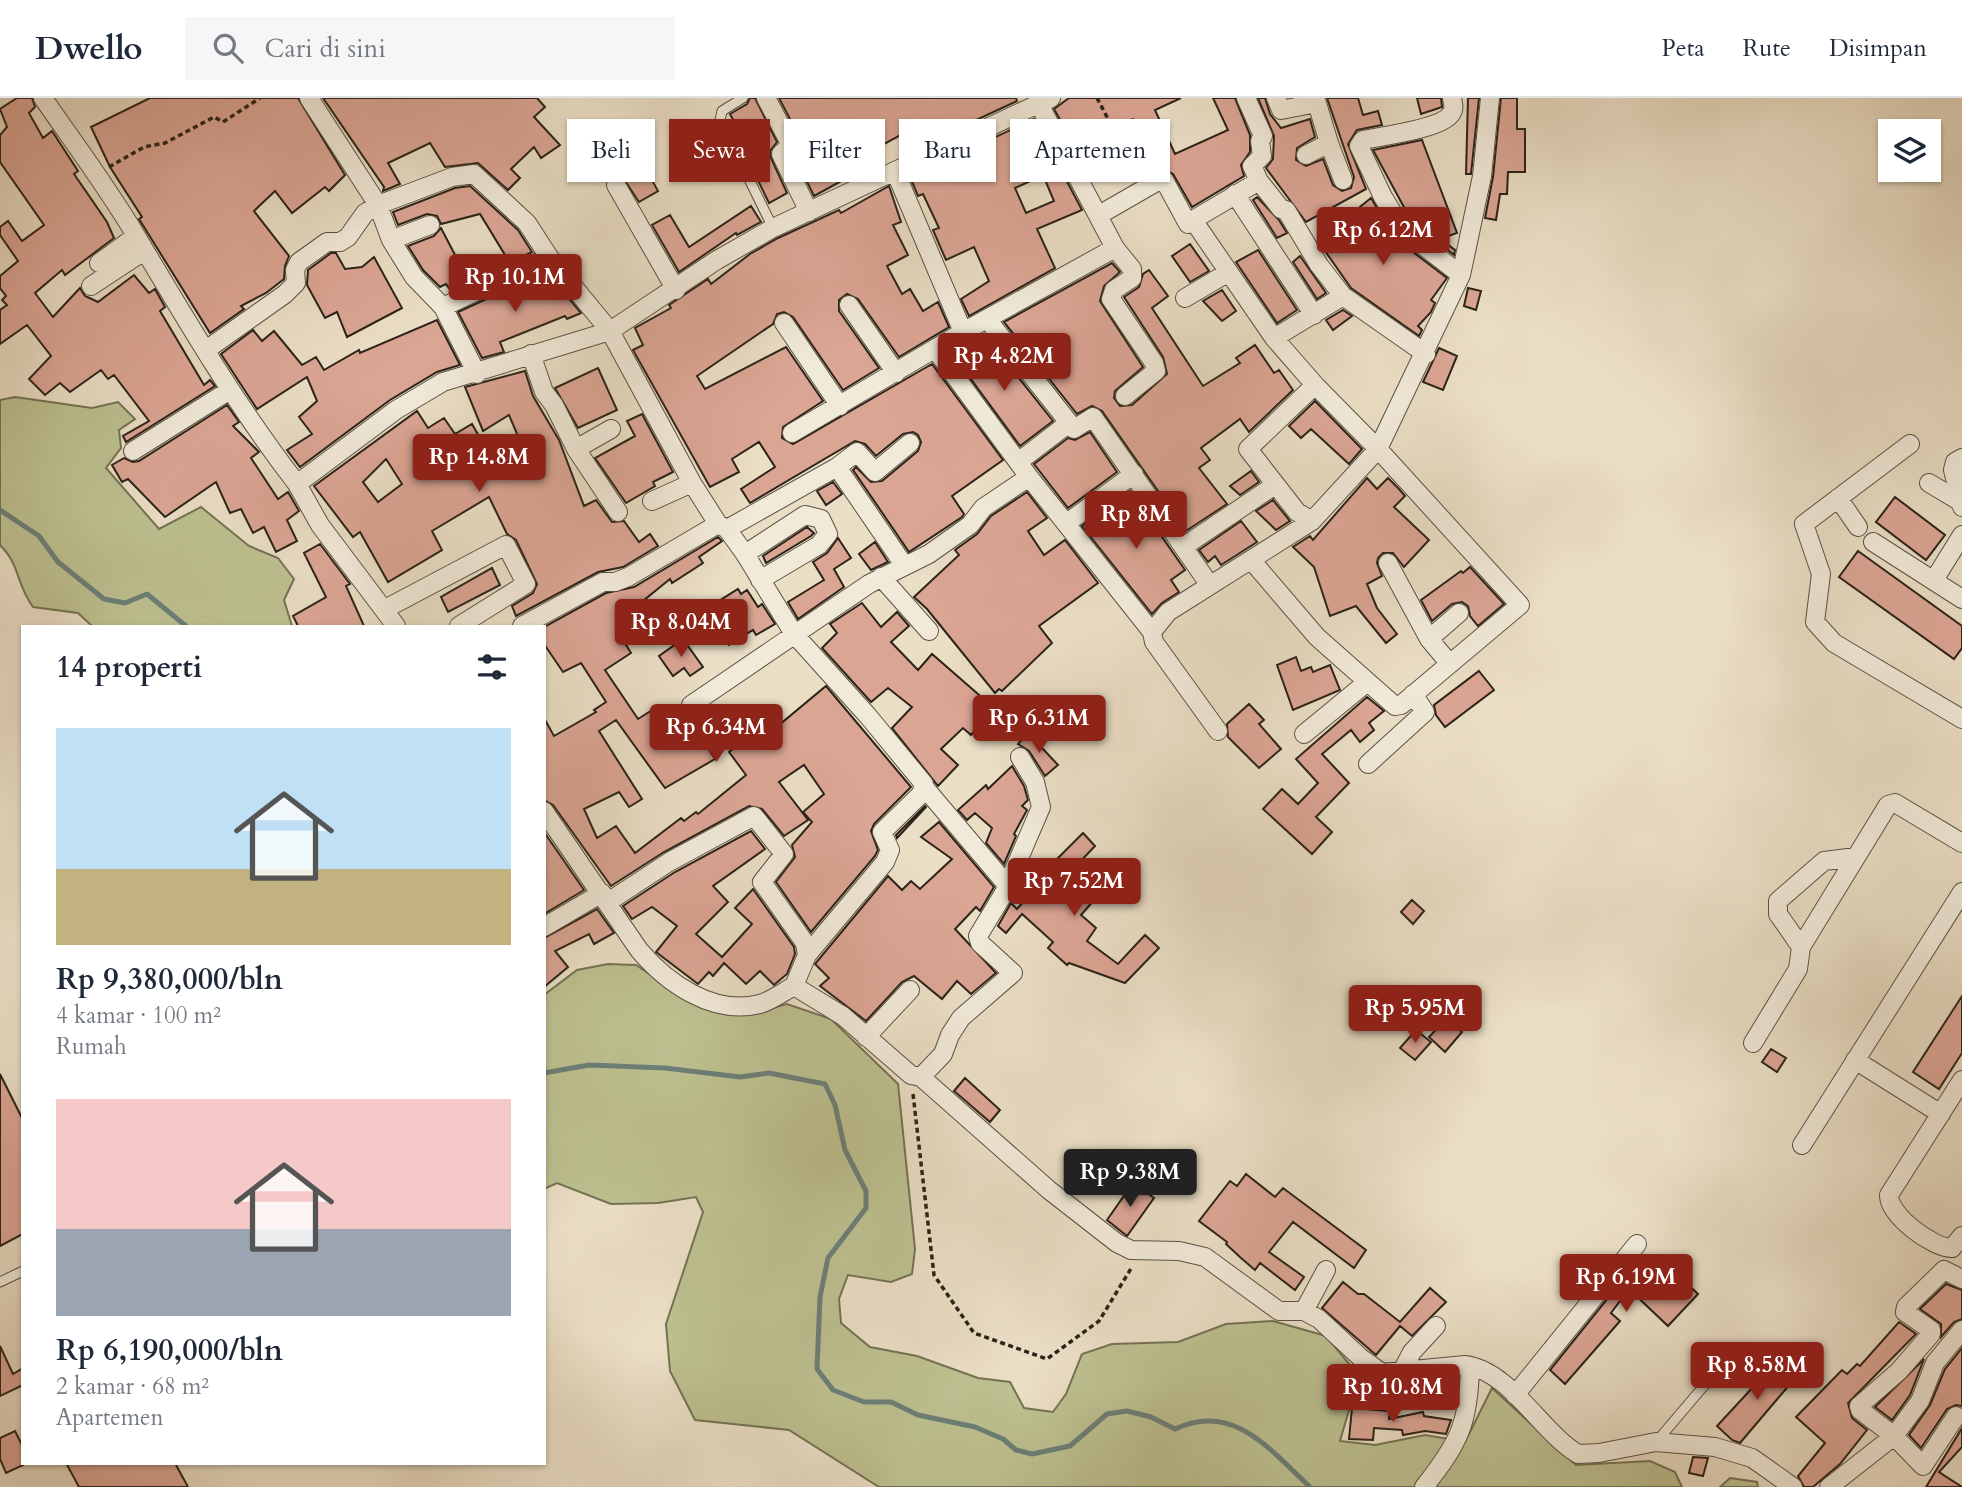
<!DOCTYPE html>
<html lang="id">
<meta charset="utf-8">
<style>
:root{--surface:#fff;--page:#f6f6f7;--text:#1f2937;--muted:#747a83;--line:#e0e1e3;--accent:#8f2418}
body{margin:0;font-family:Cardo,serif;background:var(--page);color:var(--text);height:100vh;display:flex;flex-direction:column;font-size:26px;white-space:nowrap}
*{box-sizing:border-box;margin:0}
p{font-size:23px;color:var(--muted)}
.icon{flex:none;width:38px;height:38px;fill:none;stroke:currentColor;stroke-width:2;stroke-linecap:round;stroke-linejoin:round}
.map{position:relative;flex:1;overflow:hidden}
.details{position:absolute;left:21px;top:527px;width:525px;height:840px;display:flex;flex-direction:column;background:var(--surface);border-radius:0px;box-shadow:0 2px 5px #0004}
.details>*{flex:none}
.guide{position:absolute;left:567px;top:21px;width:665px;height:63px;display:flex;gap:14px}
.controls{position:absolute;left:1878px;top:21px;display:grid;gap:14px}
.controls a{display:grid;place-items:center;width:63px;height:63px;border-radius:0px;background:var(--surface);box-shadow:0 2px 5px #0004;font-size:35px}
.price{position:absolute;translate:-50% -60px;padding:0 16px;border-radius:7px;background:var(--accent);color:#fff;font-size:23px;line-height:46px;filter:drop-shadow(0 2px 4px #0008)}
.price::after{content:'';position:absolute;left:50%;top:42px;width:21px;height:16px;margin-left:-10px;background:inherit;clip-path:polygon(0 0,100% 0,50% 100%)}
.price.on{background:#222;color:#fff}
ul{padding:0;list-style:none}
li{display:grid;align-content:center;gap:14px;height:371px;padding:0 35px}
li span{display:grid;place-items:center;height:217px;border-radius:0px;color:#555}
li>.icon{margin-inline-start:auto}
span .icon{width:126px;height:126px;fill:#fffc;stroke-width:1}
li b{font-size:30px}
h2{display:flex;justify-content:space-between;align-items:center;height:84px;padding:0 35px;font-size:30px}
.pill{padding:0 24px;border-radius:0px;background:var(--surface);box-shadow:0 2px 5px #0004;font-size:24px;line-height:63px}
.pill.on{background:var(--accent);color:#fff}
header{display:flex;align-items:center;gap:42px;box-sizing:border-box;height:98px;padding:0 35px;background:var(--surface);border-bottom:2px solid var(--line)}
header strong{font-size:33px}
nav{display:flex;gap:38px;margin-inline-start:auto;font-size:24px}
.search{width:490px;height:63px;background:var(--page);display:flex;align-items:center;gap:18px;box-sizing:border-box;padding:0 24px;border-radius:0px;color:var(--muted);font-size:26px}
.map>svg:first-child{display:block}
.green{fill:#bdc090;stroke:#747254;stroke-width:2}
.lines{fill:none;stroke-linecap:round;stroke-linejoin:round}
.stream{stroke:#6c7f77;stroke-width:5}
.building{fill:#dba594;stroke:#2b2319;stroke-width:2;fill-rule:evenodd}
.lane-casing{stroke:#5b5244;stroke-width:11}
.street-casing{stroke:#5b5244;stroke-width:20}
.path{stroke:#2b2319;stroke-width:3.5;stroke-dasharray:5 3.5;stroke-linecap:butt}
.lane{stroke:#f1ead9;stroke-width:9}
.street{stroke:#f1ead9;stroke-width:18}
</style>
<header>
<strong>Dwello</strong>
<div class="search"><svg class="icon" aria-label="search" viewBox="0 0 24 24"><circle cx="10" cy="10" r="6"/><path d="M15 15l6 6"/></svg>Cari di sini</div>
<nav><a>Peta</a><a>Rute</a><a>Disimpan</a></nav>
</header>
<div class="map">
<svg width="1962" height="1389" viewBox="0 0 1962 1389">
<rect width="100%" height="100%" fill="#eadec5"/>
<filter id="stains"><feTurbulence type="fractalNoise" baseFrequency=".00286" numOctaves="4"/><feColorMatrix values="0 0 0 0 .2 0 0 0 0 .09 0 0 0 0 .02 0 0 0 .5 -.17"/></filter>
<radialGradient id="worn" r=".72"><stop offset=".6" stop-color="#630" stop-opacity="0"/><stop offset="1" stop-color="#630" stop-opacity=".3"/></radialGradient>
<!-- green -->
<path class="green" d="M15 299 92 310 118 304 135 321 119 332 121 350 106 370 159 431 201 409 249 448 278 460 294 481 284 502 292 528H92L78 515 33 509C16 486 20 466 0 447V302Z
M608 866 636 867 699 909 750 916 787 906 831 921 898 986 915 1151 912 1176 891 1184 848 1177 839 1201 841 1225 870 1249 917 1258 978 1280 1010 1284 1024 1310 1053 1314 1066 1296 1082 1256 1112 1246 1178 1244 1226 1226 1273 1223 1326 1238 1359 1278 1340 1343 1375 1347 1425 1337 1465 1344 1492 1290 1576 1367 1650 1363 1675 1374 1682 1389H879L789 1332 695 1322 670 1273 666 1226 703 1114 696 1099 658 1105 611 1106 557 1085 544 1091V897L577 872Z
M1730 1380 1757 1384 1758 1389H1720Z"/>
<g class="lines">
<!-- stream -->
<path class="stream" d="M0 412 39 438 58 464 104 501 125 505 147 496 186 528
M544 975 589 967 665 970 740 979 769 975 825 986 835 1007 845 1052 866 1093V1110L828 1160 820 1199 817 1271 833 1292 864 1304H891L918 1317 975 1329 1003 1341 1016 1352 1032 1356 1070 1348 1107 1316 1127 1313 1151 1319 1175 1331C1234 1303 1271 1353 1310 1389"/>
</g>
<!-- building -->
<path class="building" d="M17 0H32L35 9 29 15 43 40 52 33 78 73 74 76 107 124 114 140 65 177 62 172 35 195 53 219 80 190 85 198 98 204 134 177 149 195 155 191 165 209 160 213 204 287 210 282 215 288 126 344 123 338 149 323 114 277 108 281 101 272 70 294 60 285 45 297 29 281 51 258 27 227 0 246V212L7 207 2 202 6 198 0 190V178L18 163 0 137V129L8 123 22 143 44 127 0 64V37L7 29 0 11Z
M150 0H298L345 77 329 93 325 89 292 115 275 93 254 113 289 158 285 168 284 181 266 195 241 208 244 211 210 235 139 121 142 119 110 69 91 29Z
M323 0H537L545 9 534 19 560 47 541 60 534 49 511 71 520 80 508 92 478 65 445 69 430 45 388 65 400 86 383 93 384 89Z
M750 0H755L777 44 770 53 771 60 787 95 769 105 751 68 760 62 749 42 745 44 730 16 747 6Z
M779 0H1016L1017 3 942 38 937 26 910 37 908 33 869 54 877 69 856 79 854 76 814 98 795 59 802 51 801 42Z
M1069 0H1181L1155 12 1175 56 1228 32 1213 0H1235L1250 37V54L1241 67 1244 78 1192 109 1173 76 1163 71 1159 62 1153 65 1133 21 1090 43 1087 36 1072 43 1054 11Z
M1258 0H1265L1270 16 1281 30 1310 21 1315 39 1297 50 1296 62 1306 68 1323 61 1333 87 1342 93 1351 90 1354 79 1327 0H1358L1363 17 1378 13 1382 27 1357 32 1348 46 1366 91 1306 124 1266 70 1273 61 1274 38Z
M1417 0H1441L1442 9 1421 16Z
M1468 0H1479L1471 76H1466Z
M1501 0H1517V31H1525V74H1508L1507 96H1500L1496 122 1485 120 1493 79Z
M1034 21 1082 112 1037 131 1055 170 969 218 961 201 989 183 974 149 946 162 933 132 939 130 923 96 918 98 910 79ZM1043 77 1054 103 1026 115 1015 90Z
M1422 42 1457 135 1440 141 1455 152 1454 157 1412 124 1373 52Z
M633 47 658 93 639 104 610 60Z
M470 88 518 132 532 154 451 193 446 186 440 189 423 172 408 148 434 138 441 130 465 176 478 165 505 157 480 116 441 126 437 118 427 116 398 127 393 114 455 90Z
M889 88 901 124 893 127 908 157 887 168 902 196 910 191 923 213 938 204 949 229 899 259 858 201 847 196 839 202V213L879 270 843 292 793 219 784 214 777 216 773 226 697 278 705 291 786 249 823 303 783 329 782 340 793 346 932 266 1003 362 952 398 964 416 962 419 909 454 853 372 856 369 871 384 882 383 918 353 921 344 918 337 913 334 903 336 876 358 865 346 855 343 750 405 741 391 775 369 759 344 732 361 739 374 710 389 633 252 643 247 635 230 671 210 669 207 708 181 711 186 750 156 778 140 839 112 841 115Z
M1257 99 1279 122 1287 135 1277 140 1253 102Z
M1371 100 1396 141 1447 180 1431 202 1435 205 1431 214 1418 228 1422 232 1419 238 1351 190 1318 143Z
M751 108 761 124 737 137 736 135 679 174 652 127 670 117 689 149Z
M1190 146 1209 173 1190 184 1172 158Z
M1258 152 1297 212 1277 225 1236 164Z
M331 155H336L345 171 362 169 374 159 402 210 347 239 337 214 325 220 307 187 308 172Z
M1300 158 1326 195 1317 201 1293 164Z
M1112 165 1120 174 1104 188 1100 203 1143 269 1115 293 1114 300 1120 308 1132 307 1167 276 1163 259 1124 199 1139 189 1143 176 1149 172 1168 198 1152 210 1203 288 1240 265 1236 260 1255 247 1274 275 1279 272 1293 292 1249 334 1240 321 1201 350 1210 362 1199 370 1227 406 1186 433 1102 313 1092 308 1077 316 1004 224Z
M543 175 553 196 562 192 581 215 567 221 565 218 500 244 504 254 482 260 458 214Z
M1468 190 1481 193 1476 212 1464 208Z
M1222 192 1236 213 1222 223 1203 203Z
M1343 212 1352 218 1333 232 1326 222Z
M437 222 460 267 437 274 390 302 300 369 287 352 312 336 299 319 317 303 307 279 257 311 221 256 253 232 262 243 274 233 302 267 316 259 324 272 359 252 360 255Z
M969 244 980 260 995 250 1053 323 1020 348 951 254Z
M1439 250 1457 258 1443 292 1423 284Z
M598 270 617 312 578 330 555 290Z
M525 273 533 298 559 342 584 408 596 402 612 424 624 423 639 444 650 436 658 448 623 469 598 474 516 518 512 508 533 495 537 486 516 442 507 436 489 399 432 433 442 452 388 484 360 434 353 439 314 388 417 313 428 330 444 320 455 336 472 326 497 370 526 357 509 317 483 333 465 289ZM386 361 402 386 378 404 363 384Z
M1315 303 1362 351 1349 366 1311 331 1301 340 1289 328Z
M227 307 239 324 233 328 259 354 251 360 278 401 288 394 299 413 287 422 297 443 276 454 264 429 253 435 241 411 230 415 216 384 165 419 128 381 122 384 112 367 124 360 133 364 139 363Z
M642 316 673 374 653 384 655 388 626 405 595 360 635 338 627 323Z
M1090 334 1117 374 1068 410 1034 366 1068 340 1075 342Z
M1251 373 1259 384 1240 397 1230 388Z
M1367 380 1377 391 1388 380 1398 390 1405 398 1394 409 1429 442 1404 469 1393 455H1383L1378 460 1377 465 1382 478 1367 486 1377 510 1397 536 1386 545 1356 508 1330 518 1314 469 1293 449 1310 438 1313 442Z
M833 384 842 396 826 407 817 393Z
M1130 393 1185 472 1171 482 1179 494 1162 505 1152 516 1082 428Z
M1027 394 1047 420 1028 433 1044 457 1065 442 1098 485 1039 528 1052 545 1002 593 999 591 995 595 927 511 914 499 959 457 955 452 977 436 991 418Z
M1895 399 1945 437 1926 462 1876 424Z
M1273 402 1290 423 1276 432 1256 413Z
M1241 423 1257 444 1221 467 1215 458 1208 464 1199 452Z
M807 429 814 435 811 438 766 465 763 458Z
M718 439 722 443 699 459 703 465 672 485 670 481 643 503 648 509 628 528 632 533 623 542 631 555 605 572 638 621 660 607 664 613 671 609 693 645 701 639 715 661 665 690 616 622 599 633 642 701 629 709 619 694 584 711 597 740 616 728 635 755 681 720 684 723 696 714 698 716 746 677 729 654 747 640 744 635 763 620 773 632 826 588 911 689 874 726 871 733 878 752 875 758 811 834 776 784 795 759 792 747 812 724 803 714 824 696 804 667 779 684 808 722 784 738 762 711 749 708 664 754 611 788 553 707 544 702V620L554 638 596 614 594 612 606 604 581 565 563 574 544 546V529L606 495 634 489Z
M838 440 851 460 834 471 844 489 798 521 788 504 824 482 813 464 827 455Z
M875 444 888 464 871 472 859 456Z
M320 446 350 486 346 488 364 528H298L293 518 326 499 304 455Z
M1858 453 1962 528V550L1954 561 1839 479Z
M1470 469 1504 506 1478 528 1470 518 1468 508 1462 504 1452 506 1432 523 1421 502 1461 473 1463 475Z
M492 470 500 487 448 514 441 499Z
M738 491 741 496 747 492 758 509 762 506 775 526 756 537 753 532 729 547 706 511Z
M862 505 881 529 897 514 909 528 891 544 918 572 932 556 986 603 978 611 984 616 980 621 983 623 971 637 963 630 941 651 958 667 938 688 892 630 912 609 888 590 871 604 822 550 837 535 830 526Z
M683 541 703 569 690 578 684 570 673 578 659 558Z
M1296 559 1301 573 1311 569 1313 574 1330 567 1340 592 1293 612 1277 567Z
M1479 573 1494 592 1445 629 1436 617 1434 607Z
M1367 599 1384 613 1369 625 1374 632 1360 644 1351 632 1322 656 1349 685 1316 719 1332 734 1312 756 1263 711 1282 691 1298 706 1318 685 1296 661Z
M1249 606 1264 622 1259 626 1281 651 1259 670 1228 639 1227 626Z
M1028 635 1058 667 1045 678 1029 653 1018 646Z
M1012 668 1024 688 1028 702 1022 708 1027 712 1014 736 1016 738 1004 766 986 745 992 730 975 715 967 722 958 712 986 687 988 691Z
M925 708 926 709 897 740 896 737Z
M939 724 994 789 980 813 976 809 955 831 996 875 971 896 957 883 942 901 914 878 902 884 866 923 820 888 829 880 815 866 888 778 902 792 911 783 920 791 952 761 921 739Z
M751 733 765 751 713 788 728 804 696 836 722 859 752 826 735 810 753 791 794 849 795 856 787 876 774 887 760 873 746 886 724 865 713 878 709 874 698 886 656 854 677 828 652 809 632 821 623 808 675 774Z
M544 734 584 792 544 816Z
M1083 735 1095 748 1077 767 1081 771 1079 773 1102 793 1081 817 1096 830 1087 843 1118 866 1145 837 1159 850 1125 885 1069 865 1067 867 1048 850 1053 844 1022 816 1006 835 998 828 1011 805 1017 811 1059 763 1057 761Z
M1412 802 1424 813 1413 826 1401 814Z
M597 811 614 835 594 846 589 836 555 853 568 869 544 889V840Z
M1962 898V955L1939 991 1913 974Z
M1447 920 1462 934 1445 954 1429 939Z
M1416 932 1431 944 1415 962 1400 950Z
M1771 951 1786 960 1777 974 1762 964Z
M0 976 23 1022V1136L0 1148Z
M965 980 1000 1012 990 1024 954 993Z
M1246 1076 1275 1099 1283 1090 1366 1152 1354 1170 1293 1124 1269 1154 1304 1179 1295 1192 1260 1165 1255 1172 1241 1160 1226 1146 1227 1144 1199 1123 1230 1083 1237 1088Z
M1133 1085 1154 1100 1127 1138 1107 1122Z
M1637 1164 1664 1185 1675 1174 1698 1196 1668 1228 1629 1191 1611 1215 1620 1223 1565 1286 1550 1272Z
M1343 1184 1358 1196H1364L1400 1224 1430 1190 1446 1204 1412 1238 1400 1228 1376 1257 1322 1210Z
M1946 1186 1962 1192V1221L1954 1224 1941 1239V1226L1920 1211Z
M1899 1224 1916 1236 1848 1305 1852 1320 1867 1332 1840 1366 1813 1389H1804L1798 1378 1825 1345 1796 1319 1842 1272 1847 1276 1857 1266 1860 1268Z
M0 1248 13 1276 23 1270V1287L0 1298Z
M1962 1250V1308L1956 1307 1947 1311 1921 1350 1909 1337 1930 1307 1945 1271Z
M1774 1260 1796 1279 1740 1345 1732 1342 1717 1328 1767 1274 1764 1271Z
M1924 1261 1910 1297 1892 1322 1875 1309Z
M1458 1279 1455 1310H1449L1450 1293 1434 1292V1281Z
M1352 1310 1390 1313 1389 1321 1423 1314 1424 1318 1451 1322 1446 1336 1425 1333 1403 1337 1402 1332 1374 1330 1373 1342 1349 1341Z
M1962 1330V1349L1939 1374 1962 1389H1926Z
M15 1333 23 1349V1367L6 1375 0 1361V1340Z
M1693 1359 1708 1360 1703 1378 1689 1375Z
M66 1365H175L188 1389H79Z"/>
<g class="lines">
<defs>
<path id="lane" d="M743 0 722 13 720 22 773 130
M0 1184 23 1173
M1657 1343 1725 1263"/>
<path id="street" d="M43 0C74 45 107 89 135 136 186 222 236 307 297 386L396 312 443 284 610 233 717 162 773 130 1051 0
M309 0 378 107 391 142 414 179 443 209 477 276
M766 0 791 47 781 56 809 114
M1276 0 1281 12 1317 5 1329 45 1306 57
M1452 0C1453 6 1455 11 1451 16 1441 31 1382 38 1363 42L1359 48 1383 99 1403 132 1461 177
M1039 6 1115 150 1132 171V180L1114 192 1111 201 1154 265 1156 273 1125 298
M1329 45 1343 82
M895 73 963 234
M1259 83 1281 111 1286 112 1319 167 1343 198
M616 87 676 192
M1235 96 1314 217
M1099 117 1158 83 1164 82 1188 126 1193 122 1274 240 1315 287 1248 351 1297 414 1312 423
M1193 122 1259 83 1252 68 1262 58 1260 43 1263 38 1246 0
M391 142 430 127
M549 159 610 233 692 385 718 426 727 431 745 456 794 536 868 618 924 686 921 696 882 734 890 752 885 764 807 857
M99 165 136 138
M91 188 144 153
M1185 200 1229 174
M849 207 896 275
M987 221 1074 331 1093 319 1209 486
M784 225 840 308
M1274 240 1343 198 1426 256
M935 251 1018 364
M206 252 285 196 296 185 295 172 299 164 327 144H340L348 139 365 115 378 107 452 79 474 76 527 125 549 159 443 209
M531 256 544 294 554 307 576 351 611 331
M1315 287 1378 351 1461 177 1482 78 1490 0
M792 335 963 234 1115 150
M1910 346 1804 426 1821 476 1815 524 1834 545 1962 621
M576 351 618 414
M133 353 230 292
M1962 360 1955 364 1953 372 1962 409
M1029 379 1152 534
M1929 385 1961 404
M297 386 320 427 396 528
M1838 400 1858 429
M652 403 692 385
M1067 425 1134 376
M727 431 837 369
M1873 444 1962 501
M1183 449 1275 387
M745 456 805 417 821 421 828 436 819 447 760 482
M1388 465 1429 541 1450 566
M904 467 837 369 857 354 875 374 910 345
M881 479 929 533
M1934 482 1962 437
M385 511 506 447 526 486 459 528
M522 528 603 484H615L628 479 718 426
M1429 541 1459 515
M691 607 869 486 929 456 970 427 983 410 1029 379 1018 364 1069 325
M1218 633 1154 544 1152 534 1168 514 1312 423 1378 351 1520 507 1401 607 1395 608 1317 539 1252 463
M1304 636 1366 585
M1368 666 1425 614 1413 596
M925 690 1007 787
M544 713 639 852C667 885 713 918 760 906 771 903 783 894 794 888L843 918 911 977 921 979 1049 1092 1117 1145 1131 1152 1179 1153 1205 1159 1279 1213H1304L1319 1221 1361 1260 1382 1275 1465 1267C1509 1272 1542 1335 1578 1356L1599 1355 1656 1344 1715 1349 1752 1360 1793 1389
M608 804 669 764 754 718 784 756 762 784 805 845 807 857 794 888
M544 829 602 795
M1801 849 1778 816V803L1824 763 1856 759
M866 939 910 892
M1753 945 1798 871 1801 849 1888 707 1895 705 1962 745
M1855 962 1941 1016
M921 979 943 956 950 937 961 920 1013 875 980 845 978 838 1004 795 1041 709 1035 684 1020 659
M1962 982 1889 1097C1889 1118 1933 1150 1952 1150L1962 1138
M1802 1047 1962 794
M1962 1181 1944 1172 1906 1209 1905 1214 1931 1232V1236L1899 1273 1859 1308 1860 1312 1894 1338 1920 1303 1935 1265 1962 1232
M1304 1213 1326 1172
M1402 1273 1412 1254 1436 1228
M1515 1297 1637 1146
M1424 1389C1459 1345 1469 1325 1470 1268
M1829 1389 1894 1338 1923 1368 1956 1318"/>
</defs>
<!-- lane casing -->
<use href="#lane" class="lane-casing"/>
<!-- street casing -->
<use href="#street" class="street-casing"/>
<!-- path -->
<path class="path" d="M1097 0 1116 36
M109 69 144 49 165 45 214 19 223 24 260 0
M913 996 934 1177 974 1235 1047 1261 1099 1223 1132 1169"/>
<!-- lane -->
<use href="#lane" class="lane"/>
<!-- street -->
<use href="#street" class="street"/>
</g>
<rect width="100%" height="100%" filter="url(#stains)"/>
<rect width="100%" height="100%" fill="url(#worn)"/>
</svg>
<div class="controls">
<a><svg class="icon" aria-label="layers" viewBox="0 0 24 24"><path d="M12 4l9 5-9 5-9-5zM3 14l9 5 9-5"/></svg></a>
</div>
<b class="price" style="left:1383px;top:169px">Rp 6.12M</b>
<b class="price" style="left:515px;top:216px">Rp 10.1M</b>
<b class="price" style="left:1004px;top:295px">Rp 4.82M</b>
<b class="price" style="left:479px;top:396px">Rp 14.8M</b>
<b class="price" style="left:1136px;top:453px">Rp 8M</b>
<b class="price" style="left:681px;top:561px">Rp 8.04M</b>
<b class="price" style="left:1039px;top:657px">Rp 6.31M</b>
<b class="price" style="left:716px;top:666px">Rp 6.34M</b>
<b class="price" style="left:1074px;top:820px">Rp 7.52M</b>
<b class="price" style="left:1415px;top:947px">Rp 5.95M</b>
<b class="price on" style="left:1130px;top:1111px">Rp 9.38M</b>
<b class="price" style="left:1626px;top:1216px">Rp 6.19M</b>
<b class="price" style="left:1757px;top:1304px">Rp 8.58M</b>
<b class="price" style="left:1393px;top:1326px">Rp 10.8M</b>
<div class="guide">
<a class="pill">Beli</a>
<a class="pill on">Sewa</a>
<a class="pill">Filter</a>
<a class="pill">Baru</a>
<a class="pill">Apartemen</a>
</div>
<section class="details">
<h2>14 properti<svg class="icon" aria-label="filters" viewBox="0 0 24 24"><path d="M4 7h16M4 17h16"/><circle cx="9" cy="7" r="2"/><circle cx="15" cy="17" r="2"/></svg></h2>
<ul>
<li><span style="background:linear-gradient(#bfe0f5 65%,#c2b280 0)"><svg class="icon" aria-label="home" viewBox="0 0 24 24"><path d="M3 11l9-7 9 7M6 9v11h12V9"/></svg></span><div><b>Rp 9,380,000/bln</b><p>4 kamar · 100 m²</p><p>Rumah</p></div></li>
<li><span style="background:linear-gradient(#f6c9c9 60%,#9aa5b1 0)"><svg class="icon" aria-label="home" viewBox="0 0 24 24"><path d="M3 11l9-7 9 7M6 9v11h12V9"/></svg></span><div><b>Rp 6,190,000/bln</b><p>2 kamar · 68 m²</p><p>Apartemen</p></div></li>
</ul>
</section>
</div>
